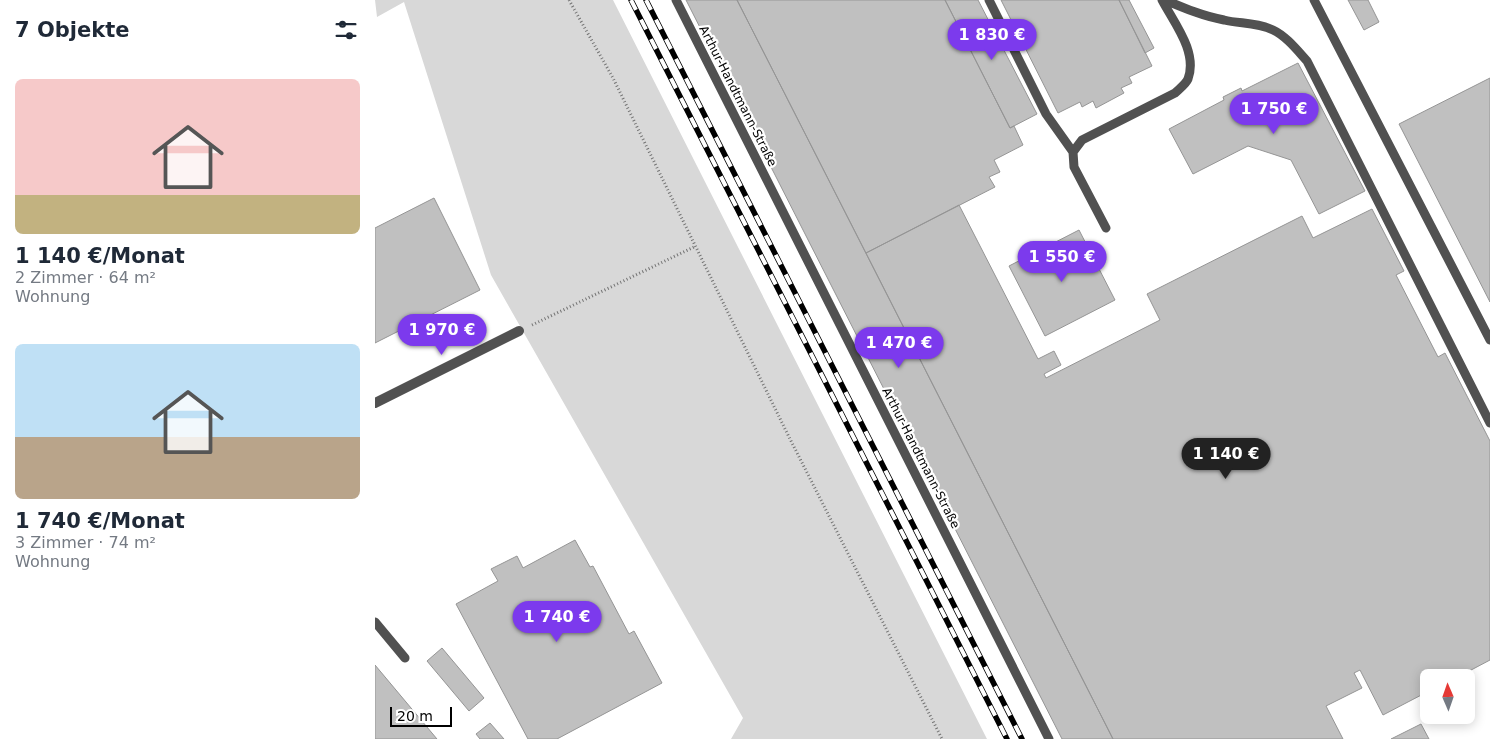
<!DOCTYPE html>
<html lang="de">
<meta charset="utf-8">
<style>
:root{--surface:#fff;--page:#f6f6f7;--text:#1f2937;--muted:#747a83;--accent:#7c3aed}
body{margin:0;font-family:"DejaVu Sans",sans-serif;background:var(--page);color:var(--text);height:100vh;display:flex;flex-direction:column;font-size:19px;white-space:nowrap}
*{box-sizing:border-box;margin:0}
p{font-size:16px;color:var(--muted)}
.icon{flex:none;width:28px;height:28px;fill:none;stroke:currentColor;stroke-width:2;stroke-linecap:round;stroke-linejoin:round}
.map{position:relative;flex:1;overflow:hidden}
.panel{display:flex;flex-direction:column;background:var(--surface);width:375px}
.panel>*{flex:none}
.needle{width:32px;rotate:358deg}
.controls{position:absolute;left:1045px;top:669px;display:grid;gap:10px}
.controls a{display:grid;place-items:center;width:55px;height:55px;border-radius:8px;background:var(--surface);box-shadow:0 2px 12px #0003;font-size:25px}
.scale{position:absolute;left:15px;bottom:12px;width:62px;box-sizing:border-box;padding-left:5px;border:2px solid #000;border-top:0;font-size:14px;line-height:18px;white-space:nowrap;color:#000;-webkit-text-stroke:4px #fff;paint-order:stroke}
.price{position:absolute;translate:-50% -42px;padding:0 11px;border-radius:18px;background:var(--accent);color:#fff;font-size:16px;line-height:32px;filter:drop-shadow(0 1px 2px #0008)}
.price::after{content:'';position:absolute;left:50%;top:30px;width:15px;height:11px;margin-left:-8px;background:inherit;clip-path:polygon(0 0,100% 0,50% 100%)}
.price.selected{background:#222;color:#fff}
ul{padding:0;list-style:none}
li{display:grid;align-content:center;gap:10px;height:265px;padding:0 15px}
li span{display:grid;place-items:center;height:155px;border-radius:8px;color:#555}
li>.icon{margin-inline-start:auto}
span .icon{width:90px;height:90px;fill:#fffc;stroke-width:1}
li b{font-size:21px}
h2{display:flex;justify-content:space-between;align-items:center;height:60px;padding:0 15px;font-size:21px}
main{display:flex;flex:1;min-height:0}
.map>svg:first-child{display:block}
.green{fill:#d8d8d8}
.building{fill:#c0c0c0;stroke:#959595}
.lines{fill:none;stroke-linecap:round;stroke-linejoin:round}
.path{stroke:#737373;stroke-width:3;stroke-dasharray:1 2.5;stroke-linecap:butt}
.service{stroke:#515151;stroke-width:9}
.minor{stroke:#515151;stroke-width:10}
.rail-casing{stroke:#000;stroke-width:5.5}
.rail{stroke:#fff;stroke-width:4;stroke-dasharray:11;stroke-linecap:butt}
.labels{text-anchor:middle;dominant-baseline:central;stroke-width:4.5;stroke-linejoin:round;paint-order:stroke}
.street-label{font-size:12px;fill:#000;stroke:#fff}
</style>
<main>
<section class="panel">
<h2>7 Objekte<svg class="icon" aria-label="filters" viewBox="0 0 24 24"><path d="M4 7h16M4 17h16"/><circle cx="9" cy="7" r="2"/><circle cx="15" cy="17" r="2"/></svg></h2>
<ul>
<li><span style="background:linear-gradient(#f6c9c9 75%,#c2b280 0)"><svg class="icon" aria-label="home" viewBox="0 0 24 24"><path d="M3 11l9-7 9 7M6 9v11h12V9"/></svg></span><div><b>1 140 €/Monat</b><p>2 Zimmer · 64 m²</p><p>Wohnung</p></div></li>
<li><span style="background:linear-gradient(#bfe0f5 60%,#b9a48a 0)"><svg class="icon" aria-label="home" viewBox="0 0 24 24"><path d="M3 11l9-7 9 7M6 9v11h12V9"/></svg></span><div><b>1 740 €/Monat</b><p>3 Zimmer · 74 m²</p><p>Wohnung</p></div></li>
</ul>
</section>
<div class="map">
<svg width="1115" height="739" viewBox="0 0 1115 739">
<rect width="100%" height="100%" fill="#fff"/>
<!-- green -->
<path class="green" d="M0 0H238L612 739H356L368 718 116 275 29 2 2 17Z"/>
<!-- building -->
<path class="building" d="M311 0H362L738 739H687Z
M362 0H570L635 128 639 126 648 145 619 160 625 172 614 177 620 187 491 253Z
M570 0H603L662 114 635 128Z
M626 0H744L777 66 754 77 757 83 746 88 749 93 721 108 718 101 707 107 705 102 683 113Z
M744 0H754L779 48 770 53Z
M973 0H993L1004 22 989 30Z
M923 63 990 191 944 214 916 160 873 146 818 174 794 129 849 100 848 97 866 88 867 91Z
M1115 78V302L1024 124Z
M59 198 105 290 0 343V228Z
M584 205 663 359 679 351 686 365 669 374 671 378 785 320 772 294 927 216 938 238 997 209 1029 271 1021 275 1063 357 1070 353 1115 441V660L1081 678H1054V691L1008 715 985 670 979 673 987 688 951 706 968 739H738L491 253Z
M704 230 740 300 670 336 634 266Z
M200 540 215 567 218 566 254 634 259 631 287 683 182 739H153L81 604 123 581 116 569 142 556 148 568Z
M67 648 109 698 94 711 52 661Z
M0 665 62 739H0Z
M115 723 129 739H105L101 734Z
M1046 724 1054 739H1016Z"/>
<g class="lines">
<!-- path -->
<path class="path" d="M194 0 238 78 415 439 567 739
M157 325 321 246"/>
<!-- service -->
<path class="service" d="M301 0 674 739
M614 0 671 114 698 152
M790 0C809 8 828 16 849 20 865 24 881 22 898 30 911 36 922 50 932 61L1115 423
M939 0 1115 340
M731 228 699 167 698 152 707 140 800 93C804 89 811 84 813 79 823 52 799 23 787 0
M0 622 30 658"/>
<!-- minor -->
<path class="minor" d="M0 403 144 331"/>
<defs>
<path id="rail" d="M256 0 632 739
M271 0 647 739"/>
</defs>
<!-- rail casing -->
<use href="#rail" class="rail-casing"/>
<!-- rail -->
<use href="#rail" class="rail"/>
</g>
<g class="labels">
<!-- street labels -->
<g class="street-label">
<text transform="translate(363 96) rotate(63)">Arthur-Handtmann-Straße</text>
<text transform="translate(546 458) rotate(63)">Arthur-Handtmann-Straße</text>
</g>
</g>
</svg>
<div class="controls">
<a><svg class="needle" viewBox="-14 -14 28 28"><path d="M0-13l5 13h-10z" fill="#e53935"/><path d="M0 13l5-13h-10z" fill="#747a83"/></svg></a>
</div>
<div class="scale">20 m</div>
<b class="price" style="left:617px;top:61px">1 830 €</b>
<b class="price" style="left:899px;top:135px">1 750 €</b>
<b class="price" style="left:687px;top:283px">1 550 €</b>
<b class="price" style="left:67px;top:356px">1 970 €</b>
<b class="price" style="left:524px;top:369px">1 470 €</b>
<b class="price selected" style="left:851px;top:480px">1 140 €</b>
<b class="price" style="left:182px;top:643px">1 740 €</b>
</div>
</main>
